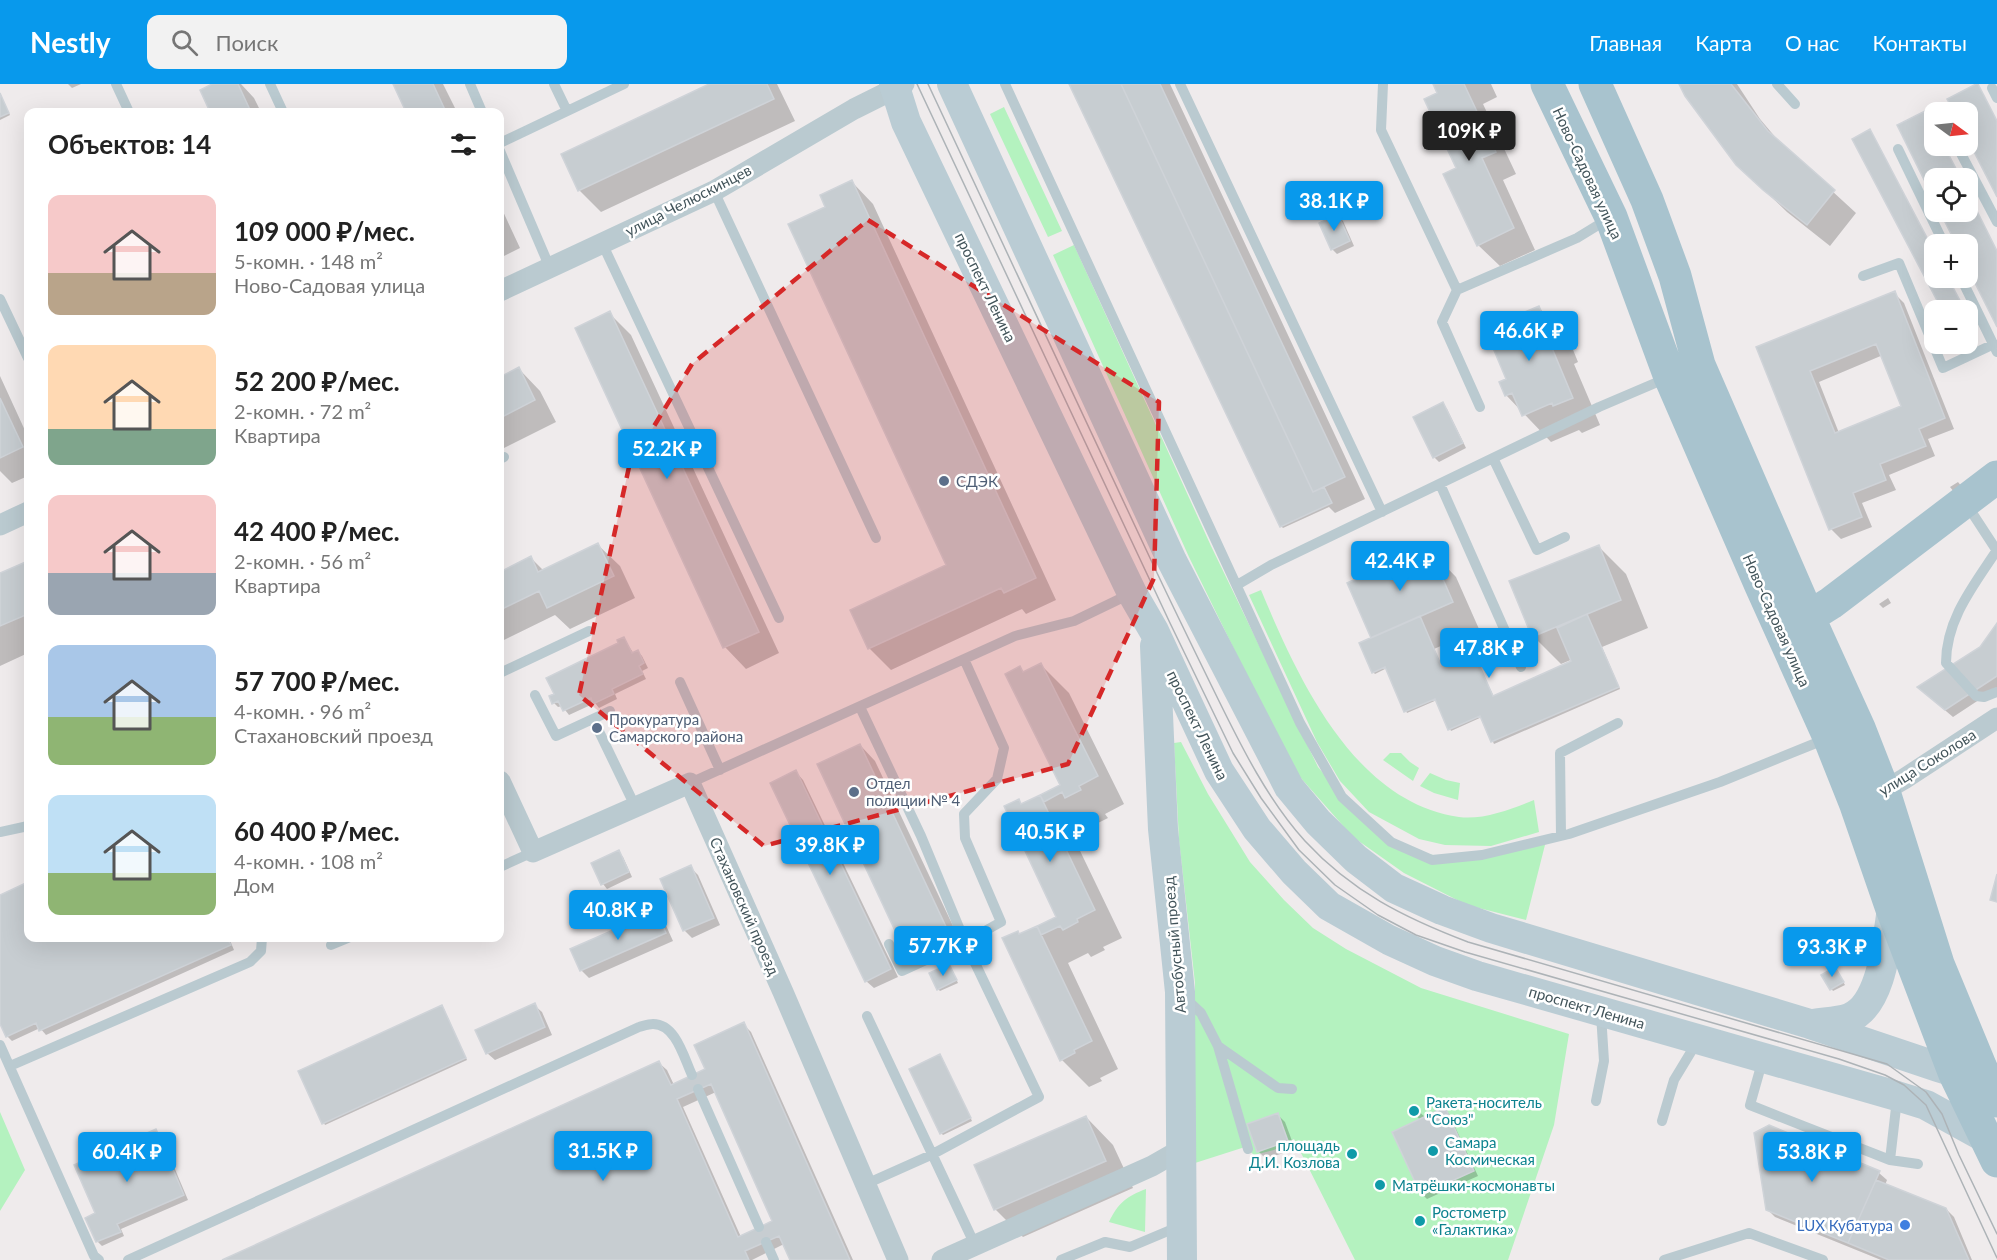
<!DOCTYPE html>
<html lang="ru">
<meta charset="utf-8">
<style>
:root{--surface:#fff;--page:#f2f2f2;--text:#222;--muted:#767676;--accent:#0899ec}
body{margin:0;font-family:Lato,sans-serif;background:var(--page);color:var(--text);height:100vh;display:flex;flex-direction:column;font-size:22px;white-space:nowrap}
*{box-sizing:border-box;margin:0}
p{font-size:20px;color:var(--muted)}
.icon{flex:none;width:33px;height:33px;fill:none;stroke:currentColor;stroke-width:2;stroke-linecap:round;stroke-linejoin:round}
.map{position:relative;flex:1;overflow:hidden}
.sheet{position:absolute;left:24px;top:24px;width:480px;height:834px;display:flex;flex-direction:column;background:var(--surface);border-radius:12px;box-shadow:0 6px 24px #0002}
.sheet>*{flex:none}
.needle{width:39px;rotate:105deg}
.controls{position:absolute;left:1924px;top:18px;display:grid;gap:12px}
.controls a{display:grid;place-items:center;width:54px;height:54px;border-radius:12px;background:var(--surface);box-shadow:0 6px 24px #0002;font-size:30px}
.price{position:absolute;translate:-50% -51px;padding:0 14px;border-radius:6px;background:var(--accent);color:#fff;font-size:20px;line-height:39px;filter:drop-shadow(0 2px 3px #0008)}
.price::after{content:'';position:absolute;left:50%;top:36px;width:18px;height:14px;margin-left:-9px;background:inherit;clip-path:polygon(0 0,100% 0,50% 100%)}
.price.on{background:#222;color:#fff}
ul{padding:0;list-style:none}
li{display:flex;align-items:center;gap:18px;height:150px;padding:0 24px}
li span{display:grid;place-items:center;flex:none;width:168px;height:120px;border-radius:12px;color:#555}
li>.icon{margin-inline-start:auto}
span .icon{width:72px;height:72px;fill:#fffc;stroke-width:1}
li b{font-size:26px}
h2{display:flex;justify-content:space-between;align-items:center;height:72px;padding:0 24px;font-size:26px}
header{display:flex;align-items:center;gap:36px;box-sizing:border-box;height:84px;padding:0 30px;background:var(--accent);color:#fff}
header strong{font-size:28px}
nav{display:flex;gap:33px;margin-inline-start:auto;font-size:21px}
.search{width:420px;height:54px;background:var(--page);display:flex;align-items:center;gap:15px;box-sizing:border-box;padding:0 21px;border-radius:12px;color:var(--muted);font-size:22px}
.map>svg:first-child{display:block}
.green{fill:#b4f2bf}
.shadow{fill:#0003;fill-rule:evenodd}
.building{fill:#c7cdd1;stroke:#cfd3d8;stroke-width:1.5;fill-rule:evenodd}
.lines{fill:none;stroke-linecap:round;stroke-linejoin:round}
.lane{stroke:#bacad0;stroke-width:10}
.street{stroke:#bacad0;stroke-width:21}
.secondary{stroke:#baccd4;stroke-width:30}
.primary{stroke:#a8c3ce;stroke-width:33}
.tram{stroke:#adb3b7;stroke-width:1.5}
.marked{fill:#d62828;fill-opacity:0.2;stroke:#d62828;stroke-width:4.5;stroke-dasharray:12 8;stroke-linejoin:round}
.service-dot{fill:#5c6f8a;stroke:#fff;stroke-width:2}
.culture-dot{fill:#0f9aa8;stroke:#fff;stroke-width:2}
.shop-dot{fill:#3f7fe0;stroke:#fff;stroke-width:2}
.labels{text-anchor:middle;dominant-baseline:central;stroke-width:5;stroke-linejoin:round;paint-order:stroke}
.street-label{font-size:15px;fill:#42545a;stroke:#fff}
.service-label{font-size:15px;fill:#4e5e75;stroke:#fff;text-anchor:start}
.culture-label{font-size:15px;fill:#0d838f;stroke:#fff;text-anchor:start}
.shop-label{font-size:15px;fill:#366cbe;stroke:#fff;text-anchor:end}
</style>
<header>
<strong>Nestly</strong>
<div class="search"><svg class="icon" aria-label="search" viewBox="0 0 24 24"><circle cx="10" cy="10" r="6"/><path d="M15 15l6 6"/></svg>Поиск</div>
<nav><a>Главная</a><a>Карта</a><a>О нас</a><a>Контакты</a></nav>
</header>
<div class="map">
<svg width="1997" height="1176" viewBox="0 0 1997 1176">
<rect width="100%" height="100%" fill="#efebec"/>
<!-- green -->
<path class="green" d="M1004 23 1062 147 1048 153 990 30Z
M1074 161 1211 462 1318 683 1356 727 1406 765 1442 773H1479L1547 753 1526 836 1467 821 1404 789 1353 753 1292 684 1189 473 1053 171Z
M1261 506C1297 592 1353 718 1459 733 1484 736 1511 725 1534 716L1539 748 1491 762 1445 761 1419 755 1369 728 1340 697 1317 658 1249 511Z
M1181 658 1208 710 1250 778 1284 816 1313 844 1346 865 1421 904 1569 950 1554 1041 1508 1176H1355L1294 1055 1274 1066 1254 1071 1245 1063 1195 1079V899L1179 756 1174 659Z
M1390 669H1401L1410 678 1419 684 1413 697 1383 676Z
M1430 689 1446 696 1460 699 1458 716 1434 709 1420 702Z
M0 1028 25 1086 0 1127Z
M1146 1105 1145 1148 1109 1138C1118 1119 1127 1112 1146 1105Z"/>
<!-- shadow -->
<path class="shadow" d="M68 0H81L72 4Z
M216 0H241L254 14 261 28H212L202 7Z
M394 0H443L457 28H408Z
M713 0H777L795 37 601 128 580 107 563 71Z
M1071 0H1170L1365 415 1335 429 1329 423 1283 444 1281 442Z
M1435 0H1491L1497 13 1483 20 1516 90 1503 96 1535 166 1500 182 1478 161 1439 9Z
M1681 0H1737L1760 35 1782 61 1856 129 1830 162 1787 128 1737 80Z
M0 10 10 31 0 36Z
M1927 28 1935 43V62H1944L1961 94H1935V114L1899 42Z
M852 98 873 120 1056 516 1026 530 1022 525 891 586 870 565 852 526 948 482 827 124Z
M1968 109 1997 168V240L1968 181V160H1958L1941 128H1968Z
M500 121 520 164 500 174Z
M1338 132 1343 137 1354 162 1337 170 1332 165Z
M1894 209 1904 219 1954 345 1928 355 1935 372 1889 391 1896 406 1862 419 1872 443 1841 455 1831 445 1758 264ZM1883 271 1903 323 1839 349 1819 298Z
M1539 224 1567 251 1578 278 1574 280 1600 341 1582 349 1579 346 1551 358 1506 311Z
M609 229 631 251 779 569 746 585 725 563Z
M1968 233 1978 252 1968 258Z
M519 285 540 307 556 338 500 366V294Z
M0 292 28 353V392L12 399 0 387Z
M1443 320 1447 325 1466 364 1439 378 1434 373Z
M1958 398 1962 403 1954 408 1950 403Z
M598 461 620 482 635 514 570 545 555 531 500 558V489L531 474 544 487Z
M1598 462 1626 490 1648 544 1602 563 1620 605 1494 660 1482 633 1451 647 1437 616 1407 629 1387 584 1375 590 1373 588V554L1429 465 1456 493 1479 545 1434 565 1441 583 1473 569 1494 613 1574 577 1573 575 1561 580 1533 552Z
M28 478V569L0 582V491Z
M1888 514 1891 519 1883 524 1879 520Z
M1997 542V604L1953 633 1927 611 1981 564Z
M624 555 634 570 638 568 642 572 648 584 642 587 646 595 615 610 617 615 599 624 595 619 569 631 562 622 558 623 554 619 620 560Z
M1041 581 1069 609 1124 720 1105 730 1108 734 1094 741 1089 736 1070 746 1122 854 1103 863 1105 866 1091 873 1088 869 1068 879 1118 985 1100 994 1102 997 1089 1003 1062 976 1020 851 1058 833 1018 717 1022 721 1062 702 1020 584 1025 589Z
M860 661 875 677 963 863 922 882 906 867Z
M796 688 803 696 898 893 874 904 866 897Z
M618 768 623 773 632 793 607 805 603 800Z
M690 783 698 791 720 841 692 854 684 846Z
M28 799V854H229L234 866 46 951 40 944 12 957 7 952 0 936V812Z
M656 829 664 837 673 857 589 894 581 886Z
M950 883 958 899 940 907 938 905Z
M1837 887 1845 901 1833 907 1823 892Z
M534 921 542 928 552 951 495 976 487 969Z
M444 925 467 976 325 1041 324 1039 300 987Z
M743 940 751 948 853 1176H791L784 1160 752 1176H226L659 979 667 986 674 1001 707 985ZM716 1008 774 1138 741 1153 683 1023Z
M942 974 972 1037 943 1051 941 1049Z
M1414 1023 1426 1034 1445 1025 1449 1030 1478 1092 1427 1115 1422 1110 1420 1036 1412 1026Z
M1278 1031 1285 1038 1295 1065 1266 1075 1258 1067Z
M1086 1033 1113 1061 1133 1104 1023 1153 996 1126 976 1082Z
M156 1047 161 1052 188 1116 121 1145 124 1152 102 1162 97 1157V1130Z
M1879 1089 1887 1096 1885 1101 1946 1125 1954 1133 1972 1176H1881L1775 1133 1767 1125Z"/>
<!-- building -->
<path class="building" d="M212 0H238L251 28H210L200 6Z
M393 0H433L446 28H406Z
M709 0H767L774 15 578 107 561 70Z
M1069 0H1121L1313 408 1324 403 1332 419 1280 443Z
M1121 0H1160L1345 393 1313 408Z
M1433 0H1464L1496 68 1482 74 1514 144 1477 162 1443 90 1456 84 1424 15 1437 9Z
M1679 0H1731L1768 47 1835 106 1807 141 1763 106 1736 81 1685 12Z
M1976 0H1978L1997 37V113L1968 56V28H1954L1947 15Z
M0 9 9 29 0 33Z
M1927 26 1935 42V62H1944L1961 94H1935V118L1897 41Z
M1870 45 1935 169V194H1948L1965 226H1942L1852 55Z
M852 96 1036 494 1004 509 1001 504 868 565 850 526 946 481 788 140 825 123 820 111Z
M1968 109 1997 167V243L1968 185V160H1956L1940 128H1968Z
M1338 130 1350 157 1331 166 1319 139Z
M1895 207 1945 334 1919 345 1926 362 1880 380 1886 396 1853 409 1862 433 1829 446 1756 263ZM1876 260 1901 322 1835 349 1810 287Z
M1539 222 1551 250 1547 252 1573 314 1553 322 1552 319 1522 332 1512 309 1505 312 1499 298 1506 295 1485 245Z
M610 227 759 548 723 564 575 244Z
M1968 232 1977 250 1968 255Z
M519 283 535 316 500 334V293Z
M0 314 23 363 0 374Z
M1443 318 1463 359 1433 374 1413 333Z
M598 459 614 492 547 524 539 507 500 526V488L531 472 538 488Z
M1599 461 1621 516 1532 553 1509 497Z
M1429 463 1453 518 1371 554 1347 499Z
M28 477V530L0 542V489Z
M1587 530 1619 603 1491 658 1480 632 1448 646 1435 615 1404 628 1385 583 1372 589 1359 559 1420 532 1441 581 1473 567 1493 612 1571 577 1557 544Z
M1997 539V592L1945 626 1917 603 1980 563Z
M624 553 632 569 638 566 644 579 639 582 643 590 612 605 614 610 593 620 591 614 563 627 558 617 552 620 549 612 554 610 546 594 618 559 617 556Z
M1041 579 1098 692 1079 702 1081 706 1065 714 1062 708 1044 718 1040 711 1060 701 1005 590 1020 582 1023 588Z
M860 660 948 847 905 868 817 680Z
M796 686 891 885 865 898 770 699Z
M1040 711 1095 826 1077 835 1078 838 1063 846 1060 842 1041 851 1037 842 1056 833 1004 722 1019 715 1021 720Z
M619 766 629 788 601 801 591 779Z
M691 781 714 834 683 847 660 795Z
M1997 790V818L1990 816Z
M28 798V854H227L231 861 39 947 36 939 6 953 0 940V811Z
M657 827 666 849 580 887 570 865Z
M1037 842 1092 957 1074 966 1075 969 1060 977 1002 854 1018 847 1019 850Z
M949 880 957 896 937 906 929 889Z
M1835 883 1844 898 1830 906 1821 891Z
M535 919 545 943 486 970 475 946Z
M442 921 466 974 322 1040 298 987Z
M744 938 850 1176H790L779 1152 745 1167 749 1176H222L659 977 671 1001 705 985 694 961ZM711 1000 772 1137 738 1153 677 1015Z
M940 970 971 1034 940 1050 909 985Z
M1445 1023 1474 1087 1421 1111 1392 1048Z
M1278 1029 1288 1057 1257 1068 1247 1040Z
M1086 1032 1106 1077 994 1126 974 1081Z
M1769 1041 1880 1087 1848 1159 1766 1126 1754 1049Z
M156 1045 184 1111 117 1140 121 1148 96 1158 85 1134 95 1129 74 1081Z
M1876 1096 1946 1124 1969 1176H1889L1848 1159Z"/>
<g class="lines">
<!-- lane -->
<path class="lane" d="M116 0 129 28
M270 0 283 28
M470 0 482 28
M554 0 567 27
M1005 0 1300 639 1342 713 1391 758 1432 776 1482 771 1569 750 1720 698 1826 655
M1180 0 1382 428
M1383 0 1381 46 1457 206
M1777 0 1795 20
M1992 4 1997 14
M500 59 624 0
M1957 62 1997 138
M1898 65 1944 160
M500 67 550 184
M714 107 876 454
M602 159 779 534
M1863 192 1899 179 1943 284 1994 260
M1961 194 1997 268
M0 215 28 274
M1480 323 1442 238 1457 206 1577 154 1608 135
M1493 374 1537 466 1565 453
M500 375 504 373
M1440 400 1521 583
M1967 421 1997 467
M1997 466C1974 501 1946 535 1946 579L1976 612 1984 613 1997 608
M1237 501 1271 481 1599 323 1667 294
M500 589 589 547
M680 598 720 686
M535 611 556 652 610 627
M860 623 921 752 965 858 902 887 889 860
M593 635 635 722
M690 699 1015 552 1074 537 1130 510
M0 748 28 742
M1561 752 1560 669 1618 639
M500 783 533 768
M331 861 348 854
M1186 915 1201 929 1218 962 1278 1004 1292 1005
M867 932 975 1161
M0 961 94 1172 99 1176
M1218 962 1248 1065
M1763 975 1750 1021 1890 1076
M10 982 250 878 261 867 262 854
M698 1005 759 1143
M1897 1015 1890 1076 1918 1080
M1596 1017 1604 977 1601 930
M1662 1037 1674 996 1697 958
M866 1100 931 1071 1039 1013 965 858 1001 838 965 754 964 730 997 695 1004 664 964 575
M766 1158 774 1176
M128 1176 639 943C643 942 649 940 653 940 676 940 684 974 692 991
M1061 1176 1105 1158 1130 1163 1180 1142
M1664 1176 1749 1149 1823 1176"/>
<!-- street -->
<path class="street" d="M500 207 714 107 854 25 904 0
M0 441 28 428
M500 697 533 768 690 699 783 908 898 1176
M1873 713 1904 695 1997 634
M942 1176 1152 1082 1180 1066"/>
<!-- secondary -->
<path class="secondary" d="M894 0 906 38 1132 509 1154 547 1219 687 1257 745 1294 788 1329 822 1389 856 1435 877 1477 892 1897 1012 1926 1021 1986 1054
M952 0 1172 477 1289 703 1318 738 1356 775 1394 804 1442 826 1491 844 1810 940 1938 983 1954 988 1974 985
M1155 562 1163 745 1180 908 1182 1176
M1812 940C1823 938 1838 938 1849 934 1882 922 1887 856 1892 825"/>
<!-- primary -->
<path class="primary" d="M1547 0 1611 133 1670 293 1761 502 1829 653 1856 721 1892 825 1954 988 1997 1077
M1595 0 1647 116 1675 192 1699 281 1809 534 1859 644 1884 708 1938 880 1981 984 1997 1017
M1791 544 1831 519 1997 393"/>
<!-- tram -->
<path class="tram" d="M917 0 1170 539 1233 669 1261 714 1299 766 1335 801 1378 831 1416 851 1465 868 1839 975 1885 991 1904 1001 1926 1021 1997 1174
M928 0C1002 158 1076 316 1150 474 1172 521 1195 568 1218 615 1242 664 1268 716 1305 757 1352 808 1405 834 1468 858L1887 980 1926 1008 1942 1030 1959 1071 1997 1150"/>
</g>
<!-- marked area -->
<path class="marked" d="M868 136 1159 318 1154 494 1068 680 764 762 579 611 629 383 692 280Z"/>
<!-- markers -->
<g class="service-dot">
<circle cx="944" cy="397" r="6"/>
<circle cx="597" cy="644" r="6"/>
<circle cx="854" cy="708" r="6"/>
</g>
<g class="culture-dot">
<circle cx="1414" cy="1027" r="6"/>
<circle cx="1433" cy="1067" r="6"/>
<circle cx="1352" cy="1070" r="6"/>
<circle cx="1380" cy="1101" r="6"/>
<circle cx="1420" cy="1137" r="6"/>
</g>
<circle class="shop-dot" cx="1905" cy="1141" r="6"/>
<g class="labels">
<!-- street labels -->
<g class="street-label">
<text transform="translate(1588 89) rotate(65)">Ново-Садовая улица</text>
<text transform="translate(688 116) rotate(-27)">улица Челюскинцев</text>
<text transform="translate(986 203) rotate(64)">проспект Ленина</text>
<text transform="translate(1777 536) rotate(66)">Ново-Садовая улица</text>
<text transform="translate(1198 641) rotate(64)">проспект Ленина</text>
<text transform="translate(1927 678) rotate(-32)">улица Соколова</text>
<text transform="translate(745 822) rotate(66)">Стахановский проезд</text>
<text transform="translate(1174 861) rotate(-95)">Автобусный проезд</text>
<text transform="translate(1587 923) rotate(16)">проспект Ленина</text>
</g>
<!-- service labels -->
<g class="service-label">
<text x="956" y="397">СДЭК</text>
<text x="609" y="635">Прокуратура<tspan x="609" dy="17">Самарского района</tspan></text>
<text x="866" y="699">Отдел<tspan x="866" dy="17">полиции № 4</tspan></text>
</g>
<!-- culture labels -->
<g class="culture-label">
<text x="1426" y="1018">Ракета-носитель<tspan x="1426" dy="17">"Союз"</tspan></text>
<text x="1445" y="1058">Самара<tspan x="1445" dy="17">Космическая</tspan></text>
<text x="1340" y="1061" text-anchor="end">площадь<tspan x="1340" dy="17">Д.И. Козлова</tspan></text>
<text x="1392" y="1101">Матрёшки-космонавты</text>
<text x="1432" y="1128">Ростометр<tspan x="1432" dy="17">«Галактика»</tspan></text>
</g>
<!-- shop labels -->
<g class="shop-label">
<text x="1893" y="1141">LUX Кубатура</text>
</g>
</g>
</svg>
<div class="controls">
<a><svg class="needle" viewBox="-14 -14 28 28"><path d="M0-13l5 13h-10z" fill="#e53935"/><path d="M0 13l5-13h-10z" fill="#767676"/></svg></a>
<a><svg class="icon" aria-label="locate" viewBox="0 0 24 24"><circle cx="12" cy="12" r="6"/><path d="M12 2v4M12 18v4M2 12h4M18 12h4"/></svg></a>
<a>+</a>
<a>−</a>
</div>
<b class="price on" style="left:1469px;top:78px">109K ₽</b>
<b class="price" style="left:1334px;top:148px">38.1K ₽</b>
<b class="price" style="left:1529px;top:278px">46.6K ₽</b>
<b class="price" style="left:667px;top:396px">52.2K ₽</b>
<b class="price" style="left:1400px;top:508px">42.4K ₽</b>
<b class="price" style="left:1489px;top:595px">47.8K ₽</b>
<b class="price" style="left:1050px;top:779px">40.5K ₽</b>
<b class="price" style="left:830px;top:792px">39.8K ₽</b>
<b class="price" style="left:618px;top:857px">40.8K ₽</b>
<b class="price" style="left:943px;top:893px">57.7K ₽</b>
<b class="price" style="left:1832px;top:894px">93.3K ₽</b>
<b class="price" style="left:603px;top:1098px">31.5K ₽</b>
<b class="price" style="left:127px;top:1099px">60.4K ₽</b>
<b class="price" style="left:1812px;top:1099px">53.8K ₽</b>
<section class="sheet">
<h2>Объектов: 14<svg class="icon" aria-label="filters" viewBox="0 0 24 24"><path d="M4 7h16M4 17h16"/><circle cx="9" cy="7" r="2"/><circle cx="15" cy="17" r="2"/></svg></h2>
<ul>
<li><span style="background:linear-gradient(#f6c9c9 65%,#b9a48a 0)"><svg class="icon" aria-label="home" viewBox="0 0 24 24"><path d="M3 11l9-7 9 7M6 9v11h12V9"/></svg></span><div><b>109 000 ₽/мес.</b><p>5-комн. · 148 m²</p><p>Ново-Садовая улица</p></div></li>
<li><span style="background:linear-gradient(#ffd9b3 70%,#7fa58c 0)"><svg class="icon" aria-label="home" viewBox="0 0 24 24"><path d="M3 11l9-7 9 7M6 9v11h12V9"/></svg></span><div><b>52 200 ₽/мес.</b><p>2-комн. · 72 m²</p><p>Квартира</p></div></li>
<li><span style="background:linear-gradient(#f6c9c9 65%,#9aa5b1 0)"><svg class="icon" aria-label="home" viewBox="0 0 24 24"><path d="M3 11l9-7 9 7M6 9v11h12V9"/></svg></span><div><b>42 400 ₽/мес.</b><p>2-комн. · 56 m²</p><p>Квартира</p></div></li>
<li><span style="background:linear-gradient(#a9c7e8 60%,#8fb573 0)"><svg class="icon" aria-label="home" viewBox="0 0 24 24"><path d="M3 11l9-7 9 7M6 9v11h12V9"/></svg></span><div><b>57 700 ₽/мес.</b><p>4-комн. · 96 m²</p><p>Стахановский проезд</p></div></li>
<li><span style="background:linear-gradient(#bfe0f5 65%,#8fb573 0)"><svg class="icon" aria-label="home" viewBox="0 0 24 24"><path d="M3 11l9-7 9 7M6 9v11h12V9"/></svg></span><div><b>60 400 ₽/мес.</b><p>4-комн. · 108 m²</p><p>Дом</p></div></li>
</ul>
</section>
</div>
